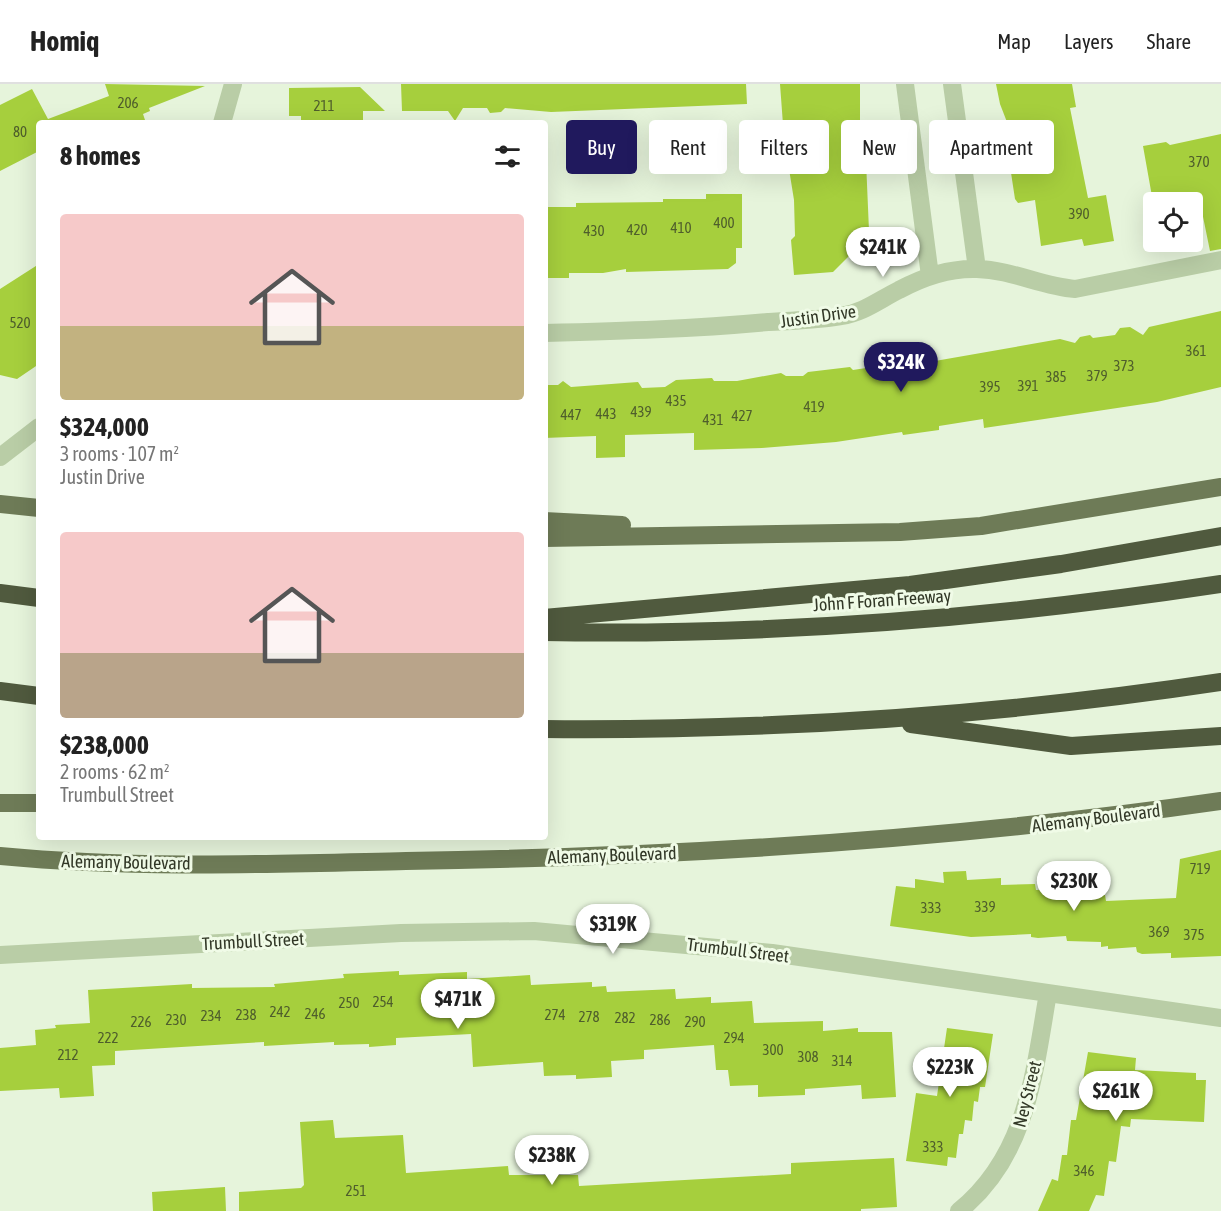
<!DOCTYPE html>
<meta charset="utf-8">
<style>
:root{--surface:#fff;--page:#f6f6f6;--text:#222;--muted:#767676;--line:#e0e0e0;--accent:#20195d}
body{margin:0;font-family:"Asap Condensed",sans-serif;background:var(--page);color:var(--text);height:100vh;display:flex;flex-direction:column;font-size:22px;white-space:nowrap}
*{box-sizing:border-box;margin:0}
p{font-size:20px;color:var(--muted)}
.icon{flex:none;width:33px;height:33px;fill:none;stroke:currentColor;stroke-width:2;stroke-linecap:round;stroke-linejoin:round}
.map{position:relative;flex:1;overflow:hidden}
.panel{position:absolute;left:36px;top:36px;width:512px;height:720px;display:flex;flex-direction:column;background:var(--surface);border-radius:6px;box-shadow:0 6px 24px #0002}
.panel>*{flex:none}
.top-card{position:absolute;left:566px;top:36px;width:566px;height:54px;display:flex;gap:12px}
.buttons{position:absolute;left:1143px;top:108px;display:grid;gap:12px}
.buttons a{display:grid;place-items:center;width:60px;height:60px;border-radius:6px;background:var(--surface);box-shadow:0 6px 24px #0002;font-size:30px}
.price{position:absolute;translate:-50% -51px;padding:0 14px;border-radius:21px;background:#fff;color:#222;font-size:20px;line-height:39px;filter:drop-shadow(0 2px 3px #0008)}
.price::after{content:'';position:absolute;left:50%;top:36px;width:18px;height:14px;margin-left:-9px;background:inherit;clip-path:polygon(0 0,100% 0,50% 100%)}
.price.selected{background:var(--accent);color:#fff}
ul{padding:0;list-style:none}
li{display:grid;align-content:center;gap:12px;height:318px;padding:0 24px}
li span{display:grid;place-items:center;height:186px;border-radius:6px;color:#555}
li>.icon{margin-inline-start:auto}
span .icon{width:108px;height:108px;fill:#fffc;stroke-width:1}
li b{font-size:26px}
h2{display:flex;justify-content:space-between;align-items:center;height:72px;padding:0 24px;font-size:26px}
.chip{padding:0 21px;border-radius:6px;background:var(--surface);box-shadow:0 6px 24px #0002;font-size:21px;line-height:54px}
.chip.selected{background:var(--accent);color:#fff}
header{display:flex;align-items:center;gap:36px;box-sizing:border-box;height:84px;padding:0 30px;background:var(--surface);border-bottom:2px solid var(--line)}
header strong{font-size:28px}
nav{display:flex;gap:33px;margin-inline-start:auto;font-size:21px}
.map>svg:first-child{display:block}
.building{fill:#a6cf3d}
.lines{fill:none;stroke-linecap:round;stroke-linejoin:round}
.street{stroke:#b9cda6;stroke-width:18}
.primary{stroke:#6e7b57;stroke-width:18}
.highway{stroke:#505a3e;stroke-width:18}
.labels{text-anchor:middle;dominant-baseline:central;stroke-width:6;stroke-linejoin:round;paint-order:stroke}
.number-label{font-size:15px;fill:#4f5e2c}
.street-label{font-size:18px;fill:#323827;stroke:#f0fbe7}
</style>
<header>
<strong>Homiq</strong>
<nav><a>Map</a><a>Layers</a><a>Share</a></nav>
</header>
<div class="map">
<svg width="1221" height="1127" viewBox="0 0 1221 1127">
<rect width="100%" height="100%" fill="#e6f4db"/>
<!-- building -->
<path class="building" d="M105 0 205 2 149 24 150 27 143 30 146 39H39V67L0 87V21L32 5 48 35 109 12Z
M401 0H746L747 20 551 28 505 24 501 28 490 29 487 24H463L455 37 448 27H402Z
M780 0H860V46L862 73 866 77 870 170 849 172 833 188 794 191 791 156 795 152 794 116 789 85 805 73 784 54Z
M996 0H1072L1076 23 1070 24 1088 114 1106 111 1114 157 1084 162 1082 155 1041 162 1035 116 1018 119 1015 115 1006 56 1012 51 1000 20Z
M360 3 385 27H363V39H301V32H289V4Z
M1221 50V165L1210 167 1200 118H1153L1143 62 1166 58 1170 61Z
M706 110H742V164H736V179L728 185 626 188V185L603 189H569V194H544V123H576V119L663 118V115H706Z
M39 180V280L17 295 0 291V205Z
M1221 227V303L1157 318 984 344 983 335 939 342V346L903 351 902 348 836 358 762 364 694 366V349L625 351V373L596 374V352L544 354V301H558L563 297 571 303 638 298 642 304 665 303 676 296 712 294 714 297H737L781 289 786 292H803L808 288 850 283 853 286 931 274 935 277 1060 255 1075 259 1080 253 1090 251 1093 254 1115 251 1120 244 1130 243 1143 251 1149 243Z
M1221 766V872L1171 874V869L1142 870 1137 868 1136 863 1108 865V862L1101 863V858L1067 857 1066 852 1038 854 1031 853V850L971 853 890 842 896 802 915 804V795L944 799 943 788 966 787 967 796 1001 794V801L1035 800 1036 806 1070 805 1071 812 1105 811 1106 817 1176 814 1180 775Z
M399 887V891L467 888V895L530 891 531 901 592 898V903L606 902 607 908 675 905 676 915 711 913V919L752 917 754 939 823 937V947L858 944V948H892L896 1013 862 1015 861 1001 805 1005V1011L758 1013V1001L730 1002 728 986H716L714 961 644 966V975L611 977 612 993 576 995V991L544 992 543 978 473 983 471 950 396 954V961L369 963V960L334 961V958L264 962V958L115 967V981L92 982 94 1012 60 1014 59 1004 0 1007V964L36 961 35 946 56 944 55 941 90 939 88 906 192 900V904L275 903 274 900 344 894 343 890Z
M947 944 993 950 985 1003H980L978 1018 974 1017 972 1037 965 1036 963 1050H959L956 1074 948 1073 947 1082 906 1077 916 1009 937 1012Z
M1088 968 1136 974 1135 986 1196 989V996H1206L1204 1038 1131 1035 1130 1043 1121 1042 1116 1078 1109 1077 1104 1112 1096 1111 1089 1127H1038L1052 1095 1058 1097 1062 1071H1067L1071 1036H1076Z
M333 1036 335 1054 403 1051 406 1089 508 1082 509 1091H578L579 1102 791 1090V1079L894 1074 897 1123 861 1125V1127H239V1108L301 1104 304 1101 300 1038Z
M225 1103 226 1127H153L152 1108Z"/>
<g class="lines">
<!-- street -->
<path class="street" d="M905 0 930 192
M952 0 977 185
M222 39 233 0
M544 249C619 247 694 245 768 238 792 237 817 236 841 232 863 229 879 216 899 206 923 193 949 184 977 185 1012 186 1041 202 1075 205L1221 176
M0 373 39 343
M0 871 401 849 534 847 772 869 1221 934
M959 1127C1027 1072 1034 990 1048 909"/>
<!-- primary -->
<path class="primary" d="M0 420 39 424
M544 437 622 441
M544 454 900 448 981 442 1221 403
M0 719H39
M0 772C135 785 271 780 406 777 678 773 951 756 1221 717"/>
<!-- highway -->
<path class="highway" d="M0 509 39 514
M544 534 910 501 1061 480 1221 452
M544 548C770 552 998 534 1221 500
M0 607 39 612
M911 640 1071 662 1221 652
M544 645C771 647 997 632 1221 598"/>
</g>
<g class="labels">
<!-- number labels -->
<g class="number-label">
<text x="128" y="18">206</text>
<text x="324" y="21">211</text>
<text x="20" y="47">80</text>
<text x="1199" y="77">370</text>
<text x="1079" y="129">390</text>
<text x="724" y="138">400</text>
<text x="681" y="143">410</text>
<text x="637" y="145">420</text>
<text x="594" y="146">430</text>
<text x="20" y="238">520</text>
<text x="1196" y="266">361</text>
<text x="1124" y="281">373</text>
<text x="1097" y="291">379</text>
<text x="1056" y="292">385</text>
<text x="1028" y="301">391</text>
<text x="990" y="302">395</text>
<text x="676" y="316">435</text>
<text x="814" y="322">419</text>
<text x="641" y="327">439</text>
<text x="606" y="329">443</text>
<text x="571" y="330">447</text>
<text x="742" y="331">427</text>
<text x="713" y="335">431</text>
<text x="1200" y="784">719</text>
<text x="985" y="822">339</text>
<text x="931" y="823">333</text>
<text x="1159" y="847">369</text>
<text x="1194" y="850">375</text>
<text x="383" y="917">254</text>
<text x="349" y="918">250</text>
<text x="280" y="927">242</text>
<text x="315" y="929">246</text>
<text x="246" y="930">238</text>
<text x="555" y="930">274</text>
<text x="211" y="931">234</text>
<text x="589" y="932">278</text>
<text x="625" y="933">282</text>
<text x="176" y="935">230</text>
<text x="660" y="935">286</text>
<text x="141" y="937">226</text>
<text x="695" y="937">290</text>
<text x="108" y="953">222</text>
<text x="734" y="953">294</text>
<text x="773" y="965">300</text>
<text x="68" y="970">212</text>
<text x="808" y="972">308</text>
<text x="842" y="976">314</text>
<text x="933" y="1062">333</text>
<text x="1084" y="1086">346</text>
<text x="356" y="1106">251</text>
</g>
<!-- street labels -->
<g class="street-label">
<text transform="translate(818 232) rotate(-8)">Justin Drive</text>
<text transform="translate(882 516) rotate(-4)">John F Foran Freeway</text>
<text transform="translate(1096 734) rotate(-7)">Alemany Boulevard</text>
<text transform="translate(612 771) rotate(-2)">Alemany Boulevard</text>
<text transform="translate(126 778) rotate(1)">Alemany Boulevard</text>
<text transform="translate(253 857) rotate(-3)">Trumbull Street</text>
<text transform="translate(738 866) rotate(7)">Trumbull Street</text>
<text transform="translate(1027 1010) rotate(-76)">Ney Street</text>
</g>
</g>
</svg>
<div class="buttons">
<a><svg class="icon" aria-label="locate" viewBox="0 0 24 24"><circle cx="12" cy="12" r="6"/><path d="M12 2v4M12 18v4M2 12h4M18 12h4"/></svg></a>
</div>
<b class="price" style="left:883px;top:194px">$241K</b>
<b class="price selected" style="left:901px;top:309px">$324K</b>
<b class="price" style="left:1074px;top:828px">$230K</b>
<b class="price" style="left:613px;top:871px">$319K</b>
<b class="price" style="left:458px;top:946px">$471K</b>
<b class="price" style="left:950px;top:1014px">$223K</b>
<b class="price" style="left:1116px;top:1038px">$261K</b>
<b class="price" style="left:552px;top:1102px">$238K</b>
<div class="top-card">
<a class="chip selected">Buy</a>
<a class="chip">Rent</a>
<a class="chip">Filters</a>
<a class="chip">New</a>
<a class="chip">Apartment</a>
</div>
<section class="panel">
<h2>8 homes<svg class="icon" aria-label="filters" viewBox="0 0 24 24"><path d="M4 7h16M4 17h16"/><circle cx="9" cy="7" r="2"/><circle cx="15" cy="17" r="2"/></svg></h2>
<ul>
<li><span style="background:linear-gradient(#f6c9c9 60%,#c2b280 0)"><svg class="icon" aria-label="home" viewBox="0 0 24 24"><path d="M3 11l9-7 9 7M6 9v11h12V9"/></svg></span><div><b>$324,000</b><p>3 rooms · 107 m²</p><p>Justin Drive</p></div></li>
<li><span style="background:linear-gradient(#f6c9c9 65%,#b9a48a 0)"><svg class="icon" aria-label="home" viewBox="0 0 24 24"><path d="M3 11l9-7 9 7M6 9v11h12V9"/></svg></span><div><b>$238,000</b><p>2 rooms · 62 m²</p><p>Trumbull Street</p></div></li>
</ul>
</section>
</div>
